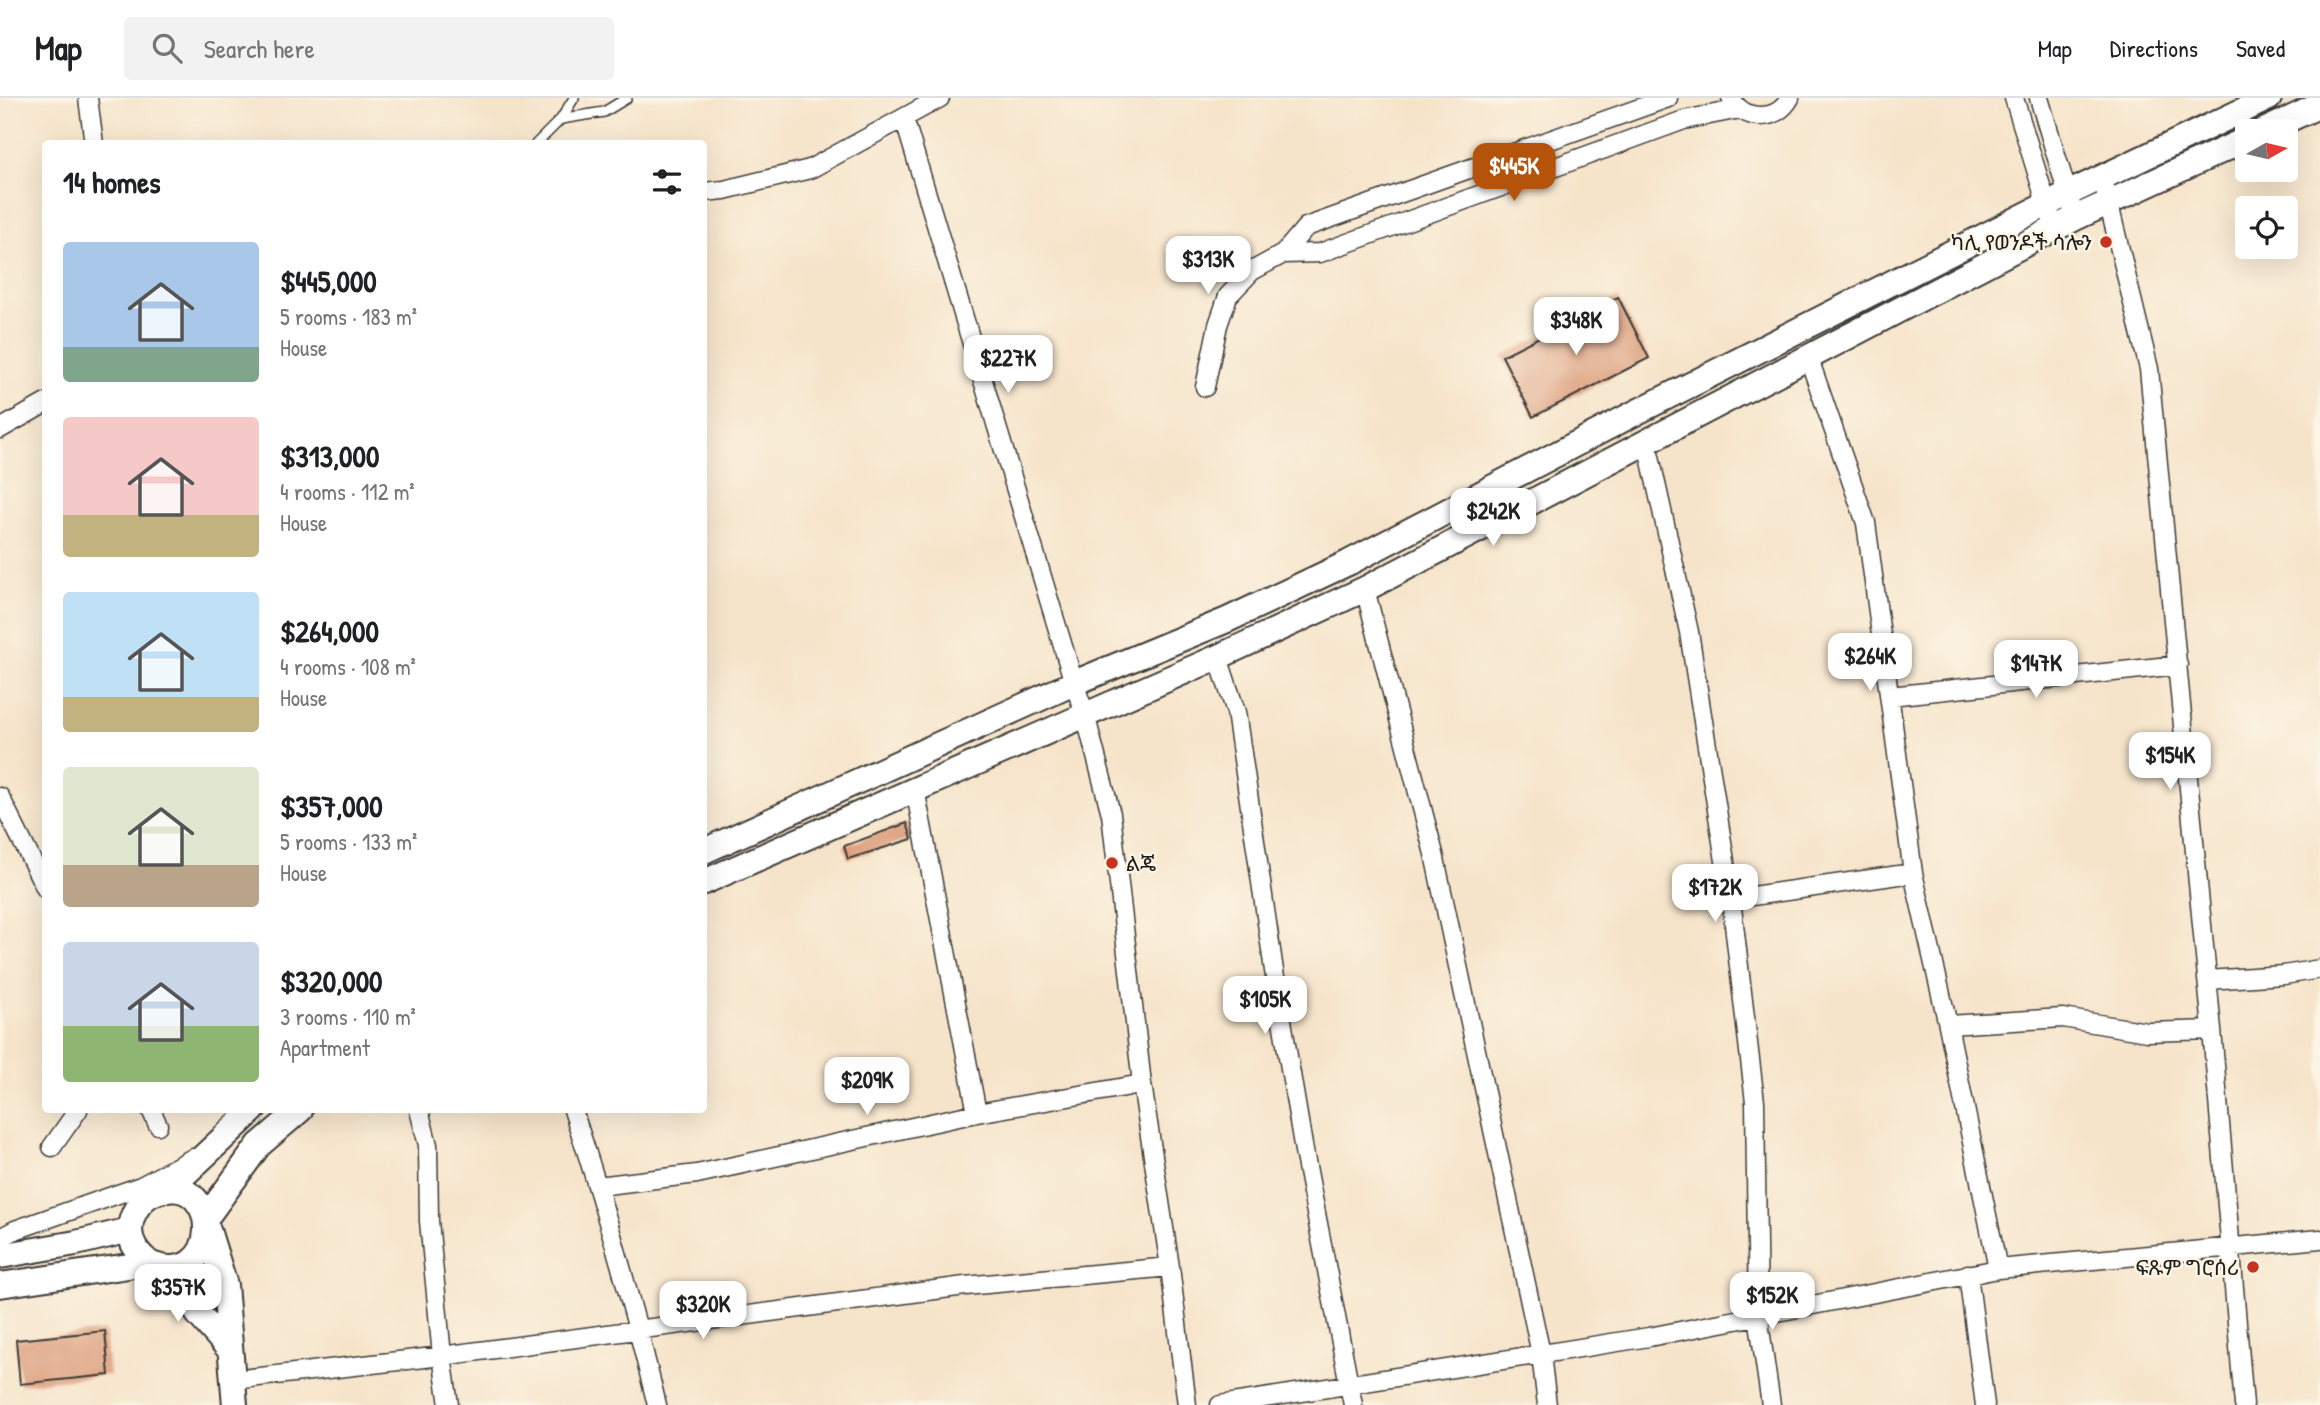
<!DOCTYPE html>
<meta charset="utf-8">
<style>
:root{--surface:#fff;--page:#f2f2f2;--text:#202124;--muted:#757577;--line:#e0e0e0;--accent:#b45309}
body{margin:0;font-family:"Patrick Hand","Noto Sans Ethiopic",sans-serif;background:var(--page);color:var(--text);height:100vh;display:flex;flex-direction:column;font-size:26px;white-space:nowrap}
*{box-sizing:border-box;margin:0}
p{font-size:23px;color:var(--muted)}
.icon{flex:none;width:38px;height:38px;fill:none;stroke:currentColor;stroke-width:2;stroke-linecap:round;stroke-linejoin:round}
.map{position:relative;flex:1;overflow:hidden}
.panel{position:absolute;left:42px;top:42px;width:665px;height:973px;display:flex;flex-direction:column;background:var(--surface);border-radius:7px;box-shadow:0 7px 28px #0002}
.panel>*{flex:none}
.needle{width:46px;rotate:82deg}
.fabs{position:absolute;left:2235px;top:21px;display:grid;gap:14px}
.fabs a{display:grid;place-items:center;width:63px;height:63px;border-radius:7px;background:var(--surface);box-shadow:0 7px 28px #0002;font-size:35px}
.price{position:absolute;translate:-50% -60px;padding:0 16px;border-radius:14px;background:#fff;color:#222;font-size:23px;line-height:46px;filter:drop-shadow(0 2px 4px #0008)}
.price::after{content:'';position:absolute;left:50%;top:42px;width:21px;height:16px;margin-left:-10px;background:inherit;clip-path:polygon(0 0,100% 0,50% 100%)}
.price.selected{background:var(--accent);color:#fff}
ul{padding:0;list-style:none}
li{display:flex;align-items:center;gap:21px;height:175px;padding:0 21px}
li span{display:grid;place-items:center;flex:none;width:196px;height:140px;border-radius:7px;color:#555}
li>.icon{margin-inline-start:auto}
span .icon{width:84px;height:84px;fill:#fffc;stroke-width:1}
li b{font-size:30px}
h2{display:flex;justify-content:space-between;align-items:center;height:84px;padding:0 21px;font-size:30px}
header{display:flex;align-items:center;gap:42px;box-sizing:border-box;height:98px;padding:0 35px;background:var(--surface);border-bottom:2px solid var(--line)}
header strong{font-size:33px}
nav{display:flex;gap:38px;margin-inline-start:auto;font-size:24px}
.search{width:490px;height:63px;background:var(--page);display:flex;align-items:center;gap:18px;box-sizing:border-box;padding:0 24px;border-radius:7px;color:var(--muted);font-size:26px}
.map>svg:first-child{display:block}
.building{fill:#da9876}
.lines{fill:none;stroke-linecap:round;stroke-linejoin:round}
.lane-casing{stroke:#3d3a36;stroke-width:12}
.street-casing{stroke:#3d3a36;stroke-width:21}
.secondary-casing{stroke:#3d3a36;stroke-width:28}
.lane{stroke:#fff;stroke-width:9}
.street{stroke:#fff;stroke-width:18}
.secondary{stroke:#fff;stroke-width:24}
.poi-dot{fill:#c8321e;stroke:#fcf5e5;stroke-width:2.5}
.labels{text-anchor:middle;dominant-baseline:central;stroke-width:5;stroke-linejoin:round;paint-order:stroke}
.poi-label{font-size:21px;fill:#1c1c1c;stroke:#fcf5e5;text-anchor:end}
</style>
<header>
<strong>Map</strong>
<div class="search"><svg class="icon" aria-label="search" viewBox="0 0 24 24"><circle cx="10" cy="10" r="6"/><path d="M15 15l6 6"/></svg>Search here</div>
<nav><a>Map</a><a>Directions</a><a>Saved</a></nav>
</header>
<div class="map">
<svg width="2320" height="1307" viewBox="0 0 2320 1307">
<rect width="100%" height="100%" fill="#fcf5e5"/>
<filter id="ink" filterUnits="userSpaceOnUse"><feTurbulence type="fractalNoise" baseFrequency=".0143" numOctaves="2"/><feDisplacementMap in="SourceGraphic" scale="14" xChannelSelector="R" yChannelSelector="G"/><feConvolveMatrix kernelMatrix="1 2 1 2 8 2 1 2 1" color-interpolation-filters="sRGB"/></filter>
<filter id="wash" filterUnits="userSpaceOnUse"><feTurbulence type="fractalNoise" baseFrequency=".00686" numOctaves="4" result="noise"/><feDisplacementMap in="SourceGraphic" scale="28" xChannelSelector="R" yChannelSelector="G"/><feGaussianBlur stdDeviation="1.57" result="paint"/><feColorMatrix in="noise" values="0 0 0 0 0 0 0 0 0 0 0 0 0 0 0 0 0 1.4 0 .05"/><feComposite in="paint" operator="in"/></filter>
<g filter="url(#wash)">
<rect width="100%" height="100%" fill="#f6e4ca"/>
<g id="blocks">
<!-- building -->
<path class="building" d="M1618 199 1649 260 1533 319 1502 258Z
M907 725 912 741 848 761 844 748Z
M105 1233 109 1277 20 1286 16 1242Z"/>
</g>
</g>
<g filter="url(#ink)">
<use href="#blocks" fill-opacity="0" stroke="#3d3a36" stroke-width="2"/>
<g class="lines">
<defs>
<path id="lane" d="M561 21 604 14 627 0
M536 46 561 21 574 0"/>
<path id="street" d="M88 0 94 46
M1731 0C1744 24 1777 24 1790 0
M2014 0 2050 117
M2039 0 2071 107
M904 20 1074 585 1085 616 1111 716 1142 986 1170 1169 1187 1307
M2102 78 2149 271 2212 932 2244 1307
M704 94 724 92 810 71 940 0
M1283 156 1320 155 1684 22 1740 11
M1808 258 1866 425 1913 775 1948 927 1998 1171
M1205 289 1218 227 1228 198 1252 173 1283 156 1306 129 1668 0
M0 331 46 305
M1647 345 1689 534 1731 801 1755 1004 1758 1217 1771 1307
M1365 491 1434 756 1541 1256 1547 1307
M1218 559 1236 614 1277 893 1304 1053 1353 1307
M1890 598 2178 567
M915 691 977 1015
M0 699 46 791
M1731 801 1913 775
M2207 882 2284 877 2320 871
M1948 927 2063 920 2147 934 2212 932
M151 1012 158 1027
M419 1012 428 1047 429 1123 442 1258 449 1307
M573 1012C605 1109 633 1207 657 1307
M52 1049 78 1012
M598 1088 697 1076 977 1015 1142 986
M0 1140 15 1132 141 1088 193 1060
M1968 1176 1985 1307
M233 1282 442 1258 965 1188 1170 1169
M1220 1307 1649 1239 1998 1171 2320 1141"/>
<path id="secondary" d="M2264 33 2320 7
M704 753 1074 585 1227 522 1348 465 1635 315 2067 96 2269 0
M704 784 1218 559 1365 491 2075 120 2247 41
M168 1092 253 1012
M206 1120 259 1047 300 1012
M208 1132 225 1187 235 1307
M0 1158 76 1145 130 1132
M168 1170 198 1216 229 1251
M0 1187 149 1165C222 1195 224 1076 160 1093 137 1099 122 1128 135 1149 138 1155 144 1160 149 1165"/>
</defs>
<!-- lane casing -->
<use href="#lane" class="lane-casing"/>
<!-- street casing -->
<use href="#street" class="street-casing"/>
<!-- secondary casing -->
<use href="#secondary" class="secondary-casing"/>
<!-- lane -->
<use href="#lane" class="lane"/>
<!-- street -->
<use href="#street" class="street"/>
<!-- secondary -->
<use href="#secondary" class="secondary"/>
</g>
</g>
<!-- markers -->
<g class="poi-dot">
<circle cx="2106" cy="144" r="7"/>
<circle cx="1112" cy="765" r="7"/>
<circle cx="2253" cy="1169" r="7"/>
</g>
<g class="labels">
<!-- poi labels -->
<g class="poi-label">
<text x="2092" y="144">ካሊ የወንዶች ሳሎን</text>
<text x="1126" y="765" text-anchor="start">ልጄ</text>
<text x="2239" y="1169">ፍጹም ግሮሰሪ</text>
</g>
</g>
</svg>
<div class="fabs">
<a><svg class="needle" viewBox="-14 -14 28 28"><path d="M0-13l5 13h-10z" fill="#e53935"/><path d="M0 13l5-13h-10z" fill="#757577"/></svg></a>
<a><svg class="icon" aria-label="locate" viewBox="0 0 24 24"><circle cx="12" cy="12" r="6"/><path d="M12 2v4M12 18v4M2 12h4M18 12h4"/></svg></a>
</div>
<b class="price selected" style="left:1514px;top:105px">$445K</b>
<b class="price" style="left:1208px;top:198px">$313K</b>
<b class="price" style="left:1576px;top:259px">$348K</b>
<b class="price" style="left:1008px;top:297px">$227K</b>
<b class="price" style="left:1493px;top:450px">$242K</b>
<b class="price" style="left:1870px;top:595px">$264K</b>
<b class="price" style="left:2036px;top:602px">$147K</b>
<b class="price" style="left:2170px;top:694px">$154K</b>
<b class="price" style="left:1715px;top:826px">$172K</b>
<b class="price" style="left:1265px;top:938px">$105K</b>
<b class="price" style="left:867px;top:1019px">$209K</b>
<b class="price" style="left:178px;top:1226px">$357K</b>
<b class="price" style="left:1772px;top:1234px">$152K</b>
<b class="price" style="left:703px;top:1243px">$320K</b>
<section class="panel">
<h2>14 homes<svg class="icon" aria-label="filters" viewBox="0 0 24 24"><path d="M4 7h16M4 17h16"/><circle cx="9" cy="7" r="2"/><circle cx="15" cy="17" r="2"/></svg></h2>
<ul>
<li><span style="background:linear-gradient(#a9c7e8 75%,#7fa58c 0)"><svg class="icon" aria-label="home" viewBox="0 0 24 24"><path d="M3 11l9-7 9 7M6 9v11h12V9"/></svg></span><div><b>$445,000</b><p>5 rooms · 183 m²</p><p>House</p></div></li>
<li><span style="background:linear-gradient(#f6c9c9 70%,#c2b280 0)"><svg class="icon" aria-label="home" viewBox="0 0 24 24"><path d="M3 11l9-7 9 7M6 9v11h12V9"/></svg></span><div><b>$313,000</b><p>4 rooms · 112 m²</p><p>House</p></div></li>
<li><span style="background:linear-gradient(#bfe0f5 75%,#c2b280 0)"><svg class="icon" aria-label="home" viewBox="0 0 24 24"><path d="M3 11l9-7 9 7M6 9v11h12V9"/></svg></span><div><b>$264,000</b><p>4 rooms · 108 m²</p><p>House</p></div></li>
<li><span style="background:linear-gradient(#dfe7d0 70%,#b9a48a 0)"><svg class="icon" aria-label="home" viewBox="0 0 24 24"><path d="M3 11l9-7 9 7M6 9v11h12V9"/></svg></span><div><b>$357,000</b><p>5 rooms · 133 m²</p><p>House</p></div></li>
<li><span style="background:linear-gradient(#c9d6e8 60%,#8fb573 0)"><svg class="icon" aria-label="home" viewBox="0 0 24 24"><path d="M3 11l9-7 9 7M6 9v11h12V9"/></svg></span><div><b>$320,000</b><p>3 rooms · 110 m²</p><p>Apartment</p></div></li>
</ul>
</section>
</div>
